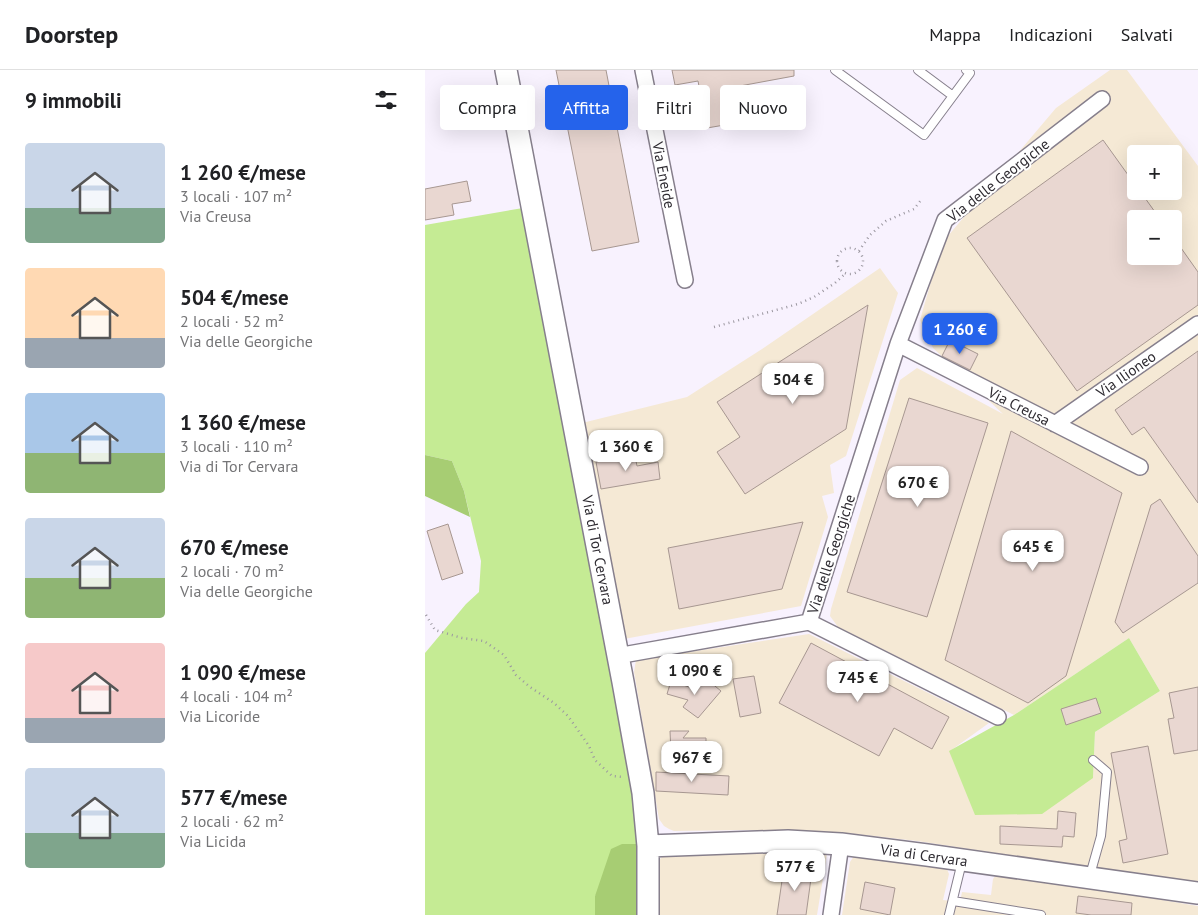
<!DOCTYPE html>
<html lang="it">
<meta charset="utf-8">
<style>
:root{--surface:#fff;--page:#f6f6f6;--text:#202124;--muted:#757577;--line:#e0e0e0;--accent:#2563eb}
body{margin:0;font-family:"PT Sans",sans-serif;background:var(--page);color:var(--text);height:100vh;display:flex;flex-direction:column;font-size:19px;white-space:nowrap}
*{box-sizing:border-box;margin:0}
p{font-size:16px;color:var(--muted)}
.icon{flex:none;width:28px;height:28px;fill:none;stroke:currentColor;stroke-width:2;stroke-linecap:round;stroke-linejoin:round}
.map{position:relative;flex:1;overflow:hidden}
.panel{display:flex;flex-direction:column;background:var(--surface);width:425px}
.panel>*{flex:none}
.banner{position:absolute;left:15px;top:15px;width:475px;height:45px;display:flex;gap:10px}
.fabs{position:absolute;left:702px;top:75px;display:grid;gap:10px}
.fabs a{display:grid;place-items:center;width:55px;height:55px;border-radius:5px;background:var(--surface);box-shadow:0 5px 20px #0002;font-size:25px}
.price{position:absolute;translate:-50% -42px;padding:0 11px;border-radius:10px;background:#fff;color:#222;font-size:16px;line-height:32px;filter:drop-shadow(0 1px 2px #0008)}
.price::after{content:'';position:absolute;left:50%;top:30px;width:15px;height:11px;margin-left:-8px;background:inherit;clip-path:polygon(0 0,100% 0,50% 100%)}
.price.on{background:var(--accent);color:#fff}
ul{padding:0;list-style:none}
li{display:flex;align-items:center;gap:15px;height:125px;padding:0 25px}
li span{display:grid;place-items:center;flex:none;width:140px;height:100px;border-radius:5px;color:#555}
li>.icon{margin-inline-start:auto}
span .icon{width:60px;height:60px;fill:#fffc;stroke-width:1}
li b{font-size:21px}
h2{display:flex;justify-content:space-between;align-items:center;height:60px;padding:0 25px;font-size:21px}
.chip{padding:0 18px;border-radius:5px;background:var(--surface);box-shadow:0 5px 20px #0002;font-size:18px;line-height:45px}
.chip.on{background:var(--accent);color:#fff}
header{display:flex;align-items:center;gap:30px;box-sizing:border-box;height:70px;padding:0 25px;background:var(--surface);border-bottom:1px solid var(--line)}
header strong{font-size:24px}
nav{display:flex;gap:28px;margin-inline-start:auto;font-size:18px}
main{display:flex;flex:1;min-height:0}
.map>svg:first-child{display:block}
.industrial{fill:#f5e9d5;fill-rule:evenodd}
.green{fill:#c5eb94}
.forest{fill:#a7cd73}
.building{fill:#e9d7d1;stroke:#a79791}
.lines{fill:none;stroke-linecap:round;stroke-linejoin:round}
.lane-casing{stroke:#867f8c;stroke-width:10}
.street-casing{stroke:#867f8c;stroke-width:18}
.secondary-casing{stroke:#867f8c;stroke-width:24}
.path{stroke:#9b97a0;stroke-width:2.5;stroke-dasharray:1 4;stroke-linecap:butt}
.lane{stroke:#fff;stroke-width:8}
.street{stroke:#fff;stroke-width:15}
.secondary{stroke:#fff;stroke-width:21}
.labels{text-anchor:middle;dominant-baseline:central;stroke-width:4;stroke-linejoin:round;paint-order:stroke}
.street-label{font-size:15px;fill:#2e2b31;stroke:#fff}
</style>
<header>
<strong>Doorstep</strong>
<nav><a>Mappa</a><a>Indicazioni</a><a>Salvati</a></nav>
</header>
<main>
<section class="panel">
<h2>9 immobili<svg class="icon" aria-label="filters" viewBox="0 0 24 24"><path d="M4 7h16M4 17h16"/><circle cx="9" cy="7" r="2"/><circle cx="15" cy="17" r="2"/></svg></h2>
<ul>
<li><span style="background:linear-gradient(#c9d6e8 65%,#7fa58c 0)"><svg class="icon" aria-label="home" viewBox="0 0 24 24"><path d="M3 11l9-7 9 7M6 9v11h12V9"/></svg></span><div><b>1 260 €/mese</b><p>3 locali · 107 m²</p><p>Via Creusa</p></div></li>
<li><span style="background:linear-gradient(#ffd9b3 70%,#9aa5b1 0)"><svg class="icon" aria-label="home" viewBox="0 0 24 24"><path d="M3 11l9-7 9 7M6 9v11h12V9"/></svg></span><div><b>504 €/mese</b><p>2 locali · 52 m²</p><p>Via delle Georgiche</p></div></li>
<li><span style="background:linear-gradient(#a9c7e8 60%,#8fb573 0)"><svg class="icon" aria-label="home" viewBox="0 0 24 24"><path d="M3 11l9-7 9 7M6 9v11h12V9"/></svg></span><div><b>1 360 €/mese</b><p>3 locali · 110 m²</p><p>Via di Tor Cervara</p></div></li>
<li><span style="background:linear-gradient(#c9d6e8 60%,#8fb573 0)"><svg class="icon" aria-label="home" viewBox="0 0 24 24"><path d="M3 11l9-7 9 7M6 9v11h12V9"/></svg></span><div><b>670 €/mese</b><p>2 locali · 70 m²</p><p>Via delle Georgiche</p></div></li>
<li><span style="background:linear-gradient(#f6c9c9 75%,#9aa5b1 0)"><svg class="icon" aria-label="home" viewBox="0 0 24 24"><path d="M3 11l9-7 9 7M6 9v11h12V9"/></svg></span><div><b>1 090 €/mese</b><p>4 locali · 104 m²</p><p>Via Licoride</p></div></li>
<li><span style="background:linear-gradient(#c9d6e8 65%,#7fa58c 0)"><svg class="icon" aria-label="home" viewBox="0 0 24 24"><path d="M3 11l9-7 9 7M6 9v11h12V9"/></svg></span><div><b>577 €/mese</b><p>2 locali · 62 m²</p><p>Via Licida</p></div></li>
</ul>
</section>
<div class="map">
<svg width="773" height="845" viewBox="0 0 773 845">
<rect width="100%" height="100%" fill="#f8f2fe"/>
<!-- industrial -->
<path class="industrial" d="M685 0H702L773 96V812L662 797 492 771 422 763 323 760 249 761 244 759 239 756 234 749 209 602 211 590 384 564 564 653 525 681 668 708 670 662 735 621 704 568 589 645 413 557 405 546 406 539 475 310 492 298 578 344 508 278 495 250 517 173 631 38ZM711 84H749V121H711ZM711 149H749V186H711Z
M455 198 473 223 421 386 405 395 409 423 397 426 403 447 376 536 199 569 157 353 262 327 340 277Z
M361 780 402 784 392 845H233L235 789 239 785Z
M431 783 521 797 524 804 518 830 535 832 537 822 566 825 568 809 571 805 660 817 773 836V845H417L425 792Z"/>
<!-- green -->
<path class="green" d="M98 138 203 680 213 774 170 826V845H0V583L41 534 54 522 56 491 39 421 27 391 0 385V155Z
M704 568 735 621 670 662 668 708 617 744 550 745 524 681 589 645Z"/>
<!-- forest -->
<path class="forest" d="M0 385 27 391 39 421 45 447 0 426Z
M197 774H213L215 845H170V826L186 779Z"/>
<!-- building -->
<path class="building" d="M131 0H181L214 172 167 181Z
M247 0H369V6L304 18 311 53 282 58 273 11 250 15Z
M678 70 711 116V121H715L735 149H711V186H749V168L773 202V235L652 321 542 168Z
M42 111 46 131 27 134 29 145 0 150V119Z
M443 235 421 359 320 424 292 382 315 367 292 332Z
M525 270 553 284 545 300 517 286Z
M773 281V433L719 357 707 365 690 340Z
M484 328 563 353 502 547 422 522Z
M586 361 697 423 641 606 603 633 520 590Z
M210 386 212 396 233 392 235 409 176 419 171 392Z
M735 429 773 486V513L698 563 690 552 726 435Z
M378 452 357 519 254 539 243 478Z
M23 454 38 503 17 510 2 461Z
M386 573 524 647 507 679 469 658 454 686 354 633Z
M329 606 336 643 315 647 308 609Z
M279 607 296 621 273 648 258 637 263 630 242 624 246 611 270 619Z
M773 617V680L749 684 743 649 749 648 744 623Z
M671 628 676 643 641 655 636 639Z
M245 661H264L258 668H281V682H253V674L246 683Z
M723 676 743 784 698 793 694 771 702 769 686 683Z
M231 702 304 706 303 725 231 721Z
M633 741 651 743 649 767 638 766 637 777 575 774V756L632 759Z
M359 797 387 801 381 845H352Z
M440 812 470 818 465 845 435 839Z
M653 826 707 833 706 845H666L651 843Z"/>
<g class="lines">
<defs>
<path id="lane" d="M410 0 499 65 545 3 541 0
M493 0 528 26
M665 805 676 766 682 702 668 690
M528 831 616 845
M524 845 537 792"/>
<path id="street" d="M218 0 260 210
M473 274 715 397
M630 354 773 254
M384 552 473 274 520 150 677 29
M192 586 384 552 573 647
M406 845 416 774"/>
<path id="secondary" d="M81 0 198 612 218 723 223 776V845
M223 776 363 771 416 774 502 785 773 823"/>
</defs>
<!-- lane casing -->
<use href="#lane" class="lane-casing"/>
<!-- street casing -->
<use href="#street" class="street-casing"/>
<!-- secondary casing -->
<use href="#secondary" class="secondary-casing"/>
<!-- path -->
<path class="path" d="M412 191a13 13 0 1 1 26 0a13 13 0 1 1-26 0Z
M434 181 445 165 461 151 489 139 496 130
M289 257 373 234 389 227 410 213 420 204
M1 545 10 560 37 568 59 571 79 585 91 605 105 617 129 633 143 646 164 676 170 690 187 706 199 707"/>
<!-- lane -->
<use href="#lane" class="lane"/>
<!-- street -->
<use href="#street" class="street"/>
<!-- secondary -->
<use href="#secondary" class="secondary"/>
</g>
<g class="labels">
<!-- street labels -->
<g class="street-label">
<text transform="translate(239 105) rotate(79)">Via Eneide</text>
<text transform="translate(573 110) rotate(-38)">Via delle Georgiche</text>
<text transform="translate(701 304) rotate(-35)">Via Ilioneo</text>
<text transform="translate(594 336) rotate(27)">Via Creusa</text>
<text transform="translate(173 480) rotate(79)">Via di Tor Cervara</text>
<text transform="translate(406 484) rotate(-72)">Via delle Georgiche</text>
<text transform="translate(499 785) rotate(8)">Via di Cervara</text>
</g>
</g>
</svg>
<div class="fabs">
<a>+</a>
<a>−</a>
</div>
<b class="price on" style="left:535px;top:285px">1 260 €</b>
<b class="price" style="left:368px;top:335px">504 €</b>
<b class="price" style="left:201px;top:402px">1 360 €</b>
<b class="price" style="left:493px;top:438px">670 €</b>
<b class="price" style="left:608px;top:502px">645 €</b>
<b class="price" style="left:270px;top:626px">1 090 €</b>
<b class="price" style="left:433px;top:633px">745 €</b>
<b class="price" style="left:267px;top:713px">967 €</b>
<b class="price" style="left:370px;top:822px">577 €</b>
<div class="banner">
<a class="chip">Compra</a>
<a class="chip on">Affitta</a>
<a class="chip">Filtri</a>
<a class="chip">Nuovo</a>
</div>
</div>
</main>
